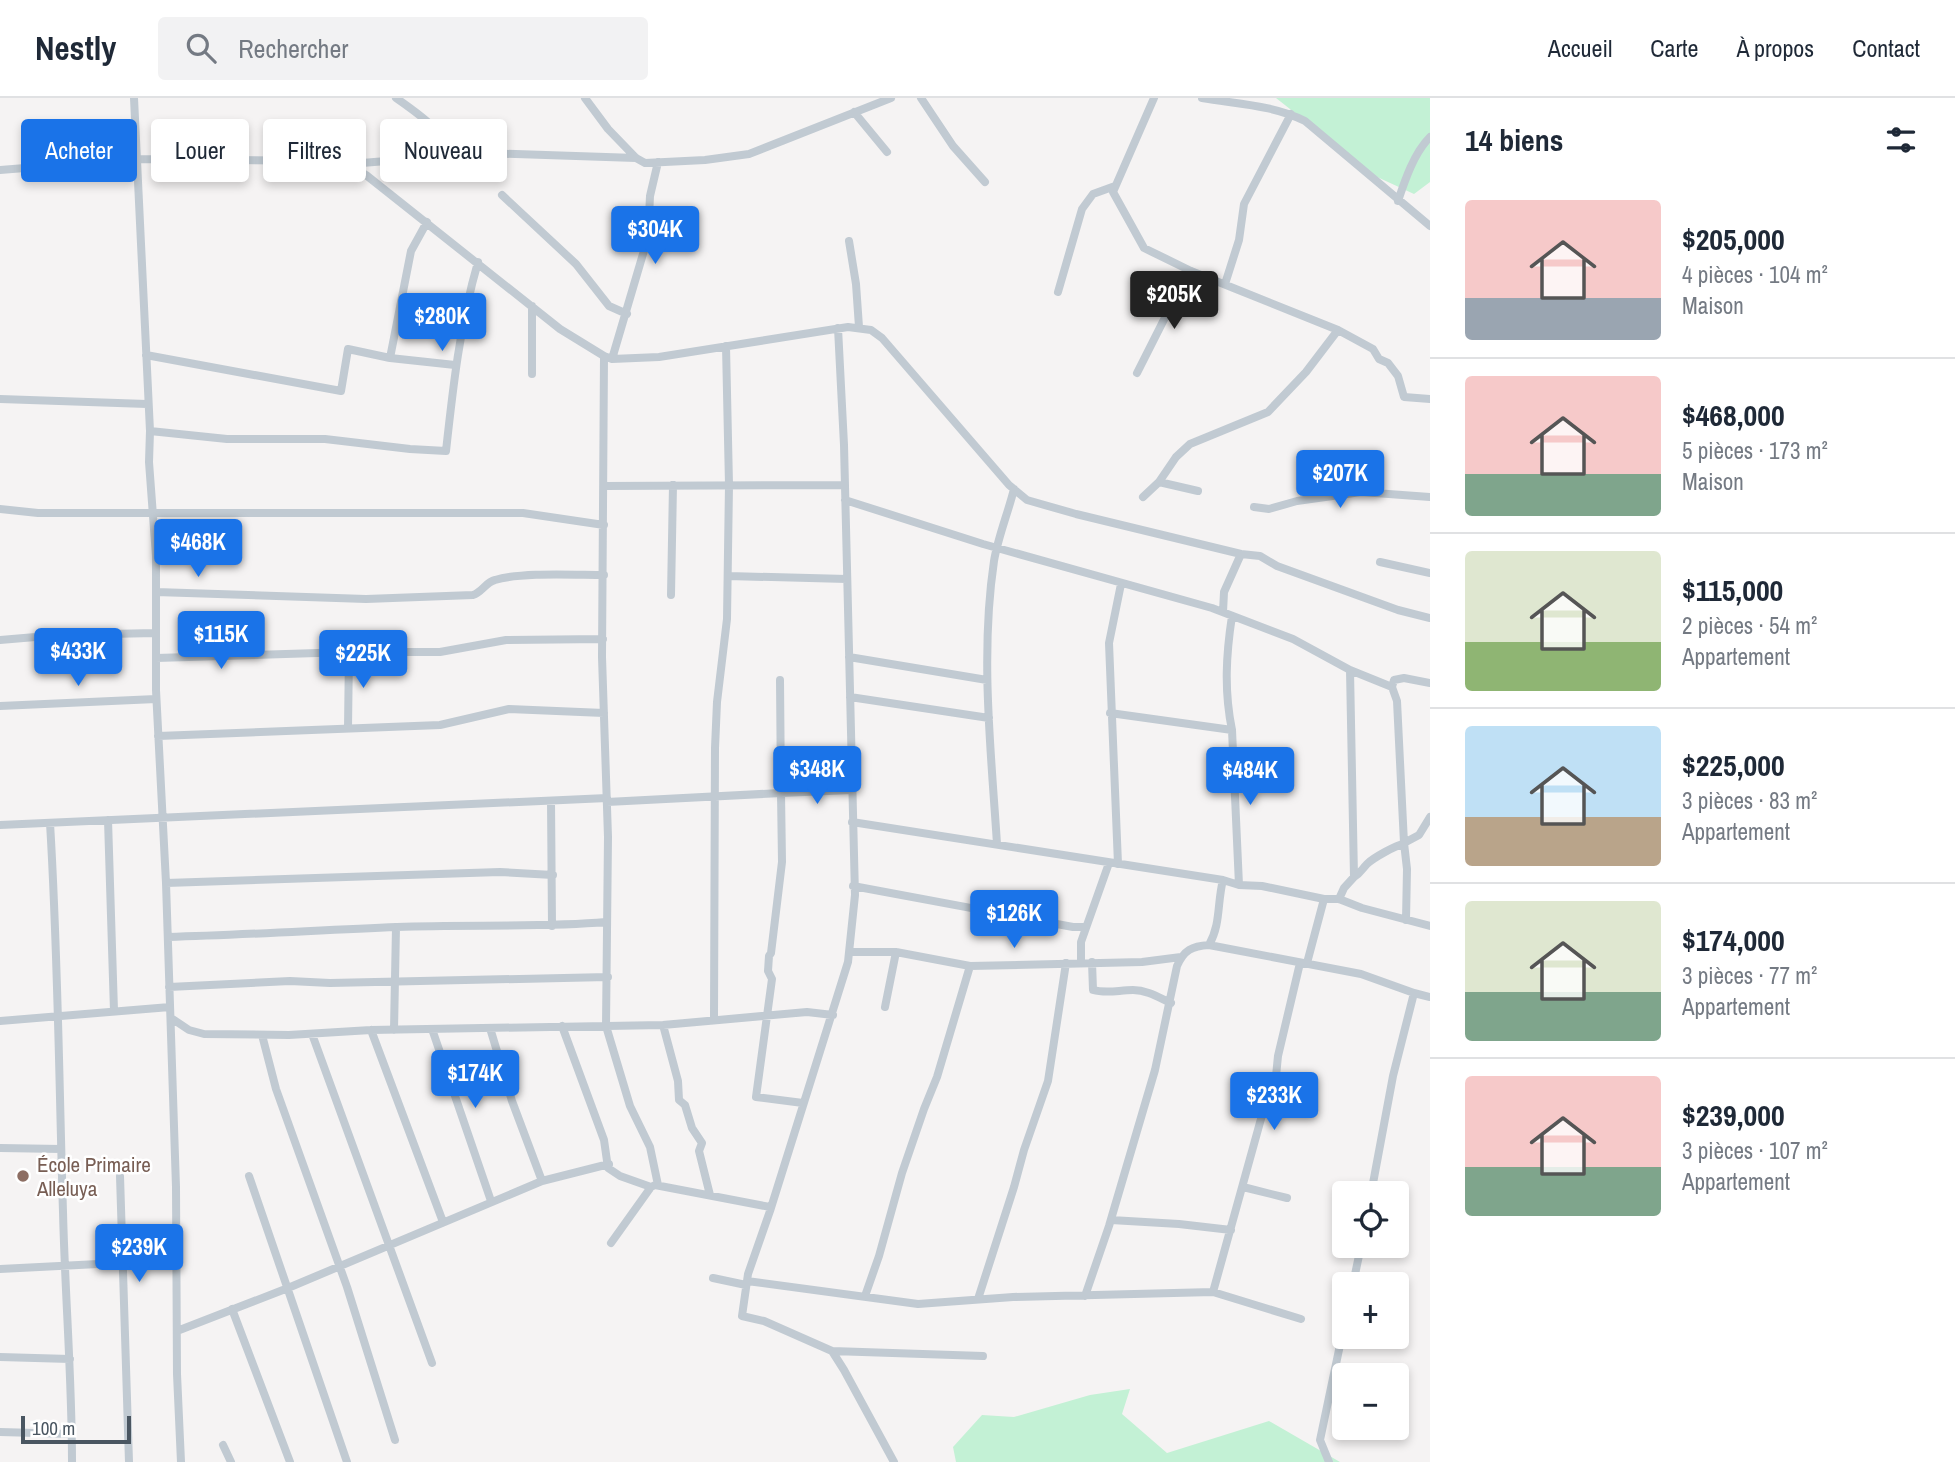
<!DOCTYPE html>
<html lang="fr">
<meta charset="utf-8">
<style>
:root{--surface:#fff;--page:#f2f2f3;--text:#1f2937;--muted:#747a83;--line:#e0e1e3;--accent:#1a73e8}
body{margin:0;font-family:"Archivo Narrow",sans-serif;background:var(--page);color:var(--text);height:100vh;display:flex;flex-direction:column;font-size:26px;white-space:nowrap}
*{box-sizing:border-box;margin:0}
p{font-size:23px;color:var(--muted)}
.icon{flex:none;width:38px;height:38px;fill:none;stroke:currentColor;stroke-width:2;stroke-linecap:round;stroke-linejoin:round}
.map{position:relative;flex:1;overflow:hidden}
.panel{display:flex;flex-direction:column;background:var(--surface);width:525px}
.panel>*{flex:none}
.hud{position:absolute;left:21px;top:21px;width:665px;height:63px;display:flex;gap:14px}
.buttons{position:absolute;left:1332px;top:1083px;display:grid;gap:14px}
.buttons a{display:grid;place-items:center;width:77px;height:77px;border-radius:7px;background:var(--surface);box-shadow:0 4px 10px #0003;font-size:35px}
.scale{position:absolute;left:21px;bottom:18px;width:110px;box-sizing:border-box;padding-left:7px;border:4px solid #4a5661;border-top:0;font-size:19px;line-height:24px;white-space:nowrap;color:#4a5661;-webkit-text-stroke:5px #fff;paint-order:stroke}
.price{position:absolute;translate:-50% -60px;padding:0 16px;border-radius:7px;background:var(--accent);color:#fff;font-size:23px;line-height:46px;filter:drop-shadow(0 2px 4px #0008)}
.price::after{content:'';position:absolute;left:50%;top:42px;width:21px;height:16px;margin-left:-10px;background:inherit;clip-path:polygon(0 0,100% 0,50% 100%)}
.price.active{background:#222;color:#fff}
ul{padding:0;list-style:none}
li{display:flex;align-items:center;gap:21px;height:175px;padding:0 35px}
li+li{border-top:2px solid var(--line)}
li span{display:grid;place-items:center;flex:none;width:196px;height:140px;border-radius:7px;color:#555}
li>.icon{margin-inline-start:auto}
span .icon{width:84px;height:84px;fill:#fffc;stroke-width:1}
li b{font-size:30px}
h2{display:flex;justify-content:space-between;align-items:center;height:84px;padding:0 35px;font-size:30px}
.pill{padding:0 24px;border-radius:7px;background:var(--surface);box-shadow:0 4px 10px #0003;font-size:24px;line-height:63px}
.pill.active{background:var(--accent);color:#fff}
header{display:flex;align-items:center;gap:42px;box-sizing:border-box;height:98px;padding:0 35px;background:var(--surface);border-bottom:2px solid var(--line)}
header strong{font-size:33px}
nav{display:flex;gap:38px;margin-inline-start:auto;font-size:24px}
.search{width:490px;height:63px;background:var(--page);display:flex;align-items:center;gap:18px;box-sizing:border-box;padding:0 24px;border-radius:7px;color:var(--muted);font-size:26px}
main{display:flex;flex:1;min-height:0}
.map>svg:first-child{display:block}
.green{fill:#c3f1d5}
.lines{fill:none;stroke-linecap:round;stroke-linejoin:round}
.minor{stroke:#c1cad2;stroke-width:8}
.education-dot{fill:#8d6e63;stroke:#fff;stroke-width:2.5}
.labels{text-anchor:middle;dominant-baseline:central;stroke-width:5;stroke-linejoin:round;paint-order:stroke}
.education-label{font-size:21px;fill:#785e54;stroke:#fff;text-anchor:start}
</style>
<header>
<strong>Nestly</strong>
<div class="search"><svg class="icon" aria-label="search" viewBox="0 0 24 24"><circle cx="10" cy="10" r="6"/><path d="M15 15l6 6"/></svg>Rechercher</div>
<nav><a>Accueil</a><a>Carte</a><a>À propos</a><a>Contact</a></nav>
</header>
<main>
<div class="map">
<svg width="1430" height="1364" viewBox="0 0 1430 1364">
<rect width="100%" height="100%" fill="#f5f3f3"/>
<!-- green -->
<path class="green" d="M1276 0H1430V84L1414 96 1375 78Z
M1130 1291 1122 1316 1167 1355 1269 1323 1340 1364H956L953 1349 982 1317 1014 1319 1090 1297Z"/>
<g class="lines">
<!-- minor -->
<path class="minor" d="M134 0 150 333 149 364 156 458V592L166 785 176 1089 177 1276 181 1364
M396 0C419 16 441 32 455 56
M585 0 608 31 636 60 645 65 705 62 749 56 891 0
M921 0 953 48 985 84
M1154 0 1113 94 1144 150 1191 173 1338 232 1373 251 1379 261 1388 265 1398 278 1404 299 1430 301
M1202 0C1236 6 1274 7 1305 23L1430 128
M854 14 887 54
M350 66 483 55 636 60
M0 72 137 61 335 63 354 69 366 77 560 231 604 258 612 261 659 259 848 229 871 232 882 240 1009 387 1027 402 1076 416 1241 456 1260 458 1277 468 1398 512 1430 520
M502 97 576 166 609 208 627 216
M1398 103C1405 82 1414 55 1430 39
M849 143 856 186 859 229
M1225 186 1239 142 1244 106 1291 16
M1058 194 1082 111 1093 96 1115 88
M532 208V276
M838 230 844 347 855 797 848 864 770 1113 748 1176 742 1218 764 1223 832 1253 844 1272 894 1364
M146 257 341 293 348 251 390 260 455 267
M604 258 602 559 608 739 606 928 630 1008 650 1049 658 1087
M390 260 411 153 427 124
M612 261 648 139 650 98 658 64
M1137 275 1187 176 1191 173
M0 301 147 306
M150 333 227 341H325L410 351 446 353C453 289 460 226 478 164
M1159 384 1198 393
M604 388 845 387
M1143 399 1159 384 1176 359 1190 346 1268 314 1306 274 1338 232
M845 402 983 446 1212 510 1293 541 1350 572 1354 779 1344 790 1339 801
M1254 409 1269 411 1297 403 1361 394 1430 399
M0 411 38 415H523L604 427
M1380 464 1430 475
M728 478 847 481
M156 494 366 501 473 497C482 494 486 484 495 482 521 474 574 477 604 477
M671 497 673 387
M1223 514 1224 494 1241 456
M1232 518C1226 557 1224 593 1232 632L1239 787
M0 542 59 537 156 535
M849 559 987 582
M156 560 349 554H440L506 542 603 541
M1350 572 1392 589
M850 599 989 620
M0 608 156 601
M1110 615 1232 632
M348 630 349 554
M158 638 440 627 509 611 604 615
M551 703 552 828
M607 704 781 695 780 582
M108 722 114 913
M852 724 1223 782 1239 787 1262 788 1324 801H1339L1362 810 1430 828
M50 725C58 855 59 984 63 1114 65 1197 72 1280 72 1364
M0 727 607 700
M1404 745 1419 737 1430 719
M997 746C991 652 980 557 994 463 998 439 1008 415 1014 391
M1118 766 1109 545 1121 486
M1354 779C1361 775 1362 771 1367 766 1373 760 1396 747 1404 746
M166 785 500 774 553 777
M853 788 1073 829H1086
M1406 822 1407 771 1404 745 1397 603 1392 589 1394 582 1404 580 1430 585
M168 839C244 837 321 832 397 829 467 826 536 830 606 824
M1209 847C1221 826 1217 805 1223 782
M850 854H896L970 868 1142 864 1181 859
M1092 864 1093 892C1107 896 1119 892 1133 892 1147 892 1158 899 1171 905
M1081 865V844L1109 765
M1307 865 1324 801
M169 889 290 883 330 885 608 879
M885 909 896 854
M171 920 189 932 204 936 289 937 371 932 663 927 807 914 833 917
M714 920 715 650 717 604 727 521 729 387 726 248
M0 923 170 909
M663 927 678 983 679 1002 685 1007 692 1030 702 1045 699 1053 710 1097
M562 928 604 1042 608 1070 620 1078 651 1089 655 1087 770 1109
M490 930 512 1003 542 1083
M432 931 491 1103
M371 932 443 1124
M394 932 396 829
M312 936 432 1265
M262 937 276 991 347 1189 395 1342
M803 1005 756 999 772 881 768 873 769 858 771 855 782 764 781 695 852 692
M0 1050 61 1051
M120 1078 129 1364
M249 1078 347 1364
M1243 1089 1287 1100
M1371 1096 1393 978 1414 895
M1111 1122 1179 1126 1231 1132
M611 1145 651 1089
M0 1171 177 1162
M713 1180 746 1187
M747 1183 918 1206 1013 1199 1213 1194 1301 1221
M1353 1186 1361 1148
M1213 1194 1264 1010 1276 978 1278 958 1300 865
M865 1198 879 1158 902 1075 924 1011 937 979 970 868
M1085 1198 1109 1128 1155 972 1177 868C1184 852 1192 848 1209 847L1361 876 1414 895 1430 899
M978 1201 1014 1089 1024 1052 1048 983 1066 865
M232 1211 290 1364
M177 1233 288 1190 542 1083 609 1066
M832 1253 983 1258
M0 1259 70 1261
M0 1334 72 1336
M223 1347 231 1364
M1329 1364 1320 1342 1344 1228"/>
</g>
<!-- markers -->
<circle class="education-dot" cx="23" cy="1078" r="7"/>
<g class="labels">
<!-- education labels -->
<g class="education-label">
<text x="37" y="1066">École Primaire<tspan x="37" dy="24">Alleluya</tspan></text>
</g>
</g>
</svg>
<div class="buttons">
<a><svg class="icon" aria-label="locate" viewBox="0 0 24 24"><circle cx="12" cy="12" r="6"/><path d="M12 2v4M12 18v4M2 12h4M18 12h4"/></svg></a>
<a>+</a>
<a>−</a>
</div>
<div class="scale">100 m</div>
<b class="price" style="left:655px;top:168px">$304K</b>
<b class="price active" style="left:1174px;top:233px">$205K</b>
<b class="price" style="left:442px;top:255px">$280K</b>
<b class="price" style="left:1340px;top:412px">$207K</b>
<b class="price" style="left:198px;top:481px">$468K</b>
<b class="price" style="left:221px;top:573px">$115K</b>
<b class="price" style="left:78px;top:590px">$433K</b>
<b class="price" style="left:363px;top:592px">$225K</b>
<b class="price" style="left:817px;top:708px">$348K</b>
<b class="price" style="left:1250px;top:709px">$484K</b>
<b class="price" style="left:1014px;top:852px">$126K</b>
<b class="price" style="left:475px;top:1012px">$174K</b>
<b class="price" style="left:1274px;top:1034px">$233K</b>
<b class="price" style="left:139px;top:1186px">$239K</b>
<div class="hud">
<a class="pill active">Acheter</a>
<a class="pill">Louer</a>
<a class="pill">Filtres</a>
<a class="pill">Nouveau</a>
</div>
</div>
<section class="panel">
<h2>14 biens<svg class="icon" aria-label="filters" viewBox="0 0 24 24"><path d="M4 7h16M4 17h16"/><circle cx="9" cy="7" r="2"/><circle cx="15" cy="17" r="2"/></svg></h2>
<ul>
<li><span style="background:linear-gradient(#f6c9c9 70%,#9aa5b1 0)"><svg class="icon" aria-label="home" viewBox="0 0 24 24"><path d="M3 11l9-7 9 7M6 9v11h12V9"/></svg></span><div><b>$205,000</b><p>4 pièces · 104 m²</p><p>Maison</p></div></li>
<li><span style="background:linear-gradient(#f6c9c9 70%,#7fa58c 0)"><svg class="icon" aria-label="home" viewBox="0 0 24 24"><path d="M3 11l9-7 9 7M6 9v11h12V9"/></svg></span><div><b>$468,000</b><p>5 pièces · 173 m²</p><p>Maison</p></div></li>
<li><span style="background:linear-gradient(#dfe7d0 65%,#8fb573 0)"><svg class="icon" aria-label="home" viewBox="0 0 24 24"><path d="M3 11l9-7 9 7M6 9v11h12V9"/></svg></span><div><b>$115,000</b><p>2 pièces · 54 m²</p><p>Appartement</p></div></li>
<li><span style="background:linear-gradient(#bfe0f5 65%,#b9a48a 0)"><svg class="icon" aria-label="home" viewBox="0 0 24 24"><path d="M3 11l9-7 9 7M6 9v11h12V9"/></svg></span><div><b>$225,000</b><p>3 pièces · 83 m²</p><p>Appartement</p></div></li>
<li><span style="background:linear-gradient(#dfe7d0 65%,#7fa58c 0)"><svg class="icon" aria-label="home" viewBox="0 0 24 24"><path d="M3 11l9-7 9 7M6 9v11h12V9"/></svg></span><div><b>$174,000</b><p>3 pièces · 77 m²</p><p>Appartement</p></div></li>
<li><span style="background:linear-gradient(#f6c9c9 65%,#7fa58c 0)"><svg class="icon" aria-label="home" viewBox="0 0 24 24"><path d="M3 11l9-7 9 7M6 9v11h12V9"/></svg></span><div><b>$239,000</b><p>3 pièces · 107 m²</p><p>Appartement</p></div></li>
</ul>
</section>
</main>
